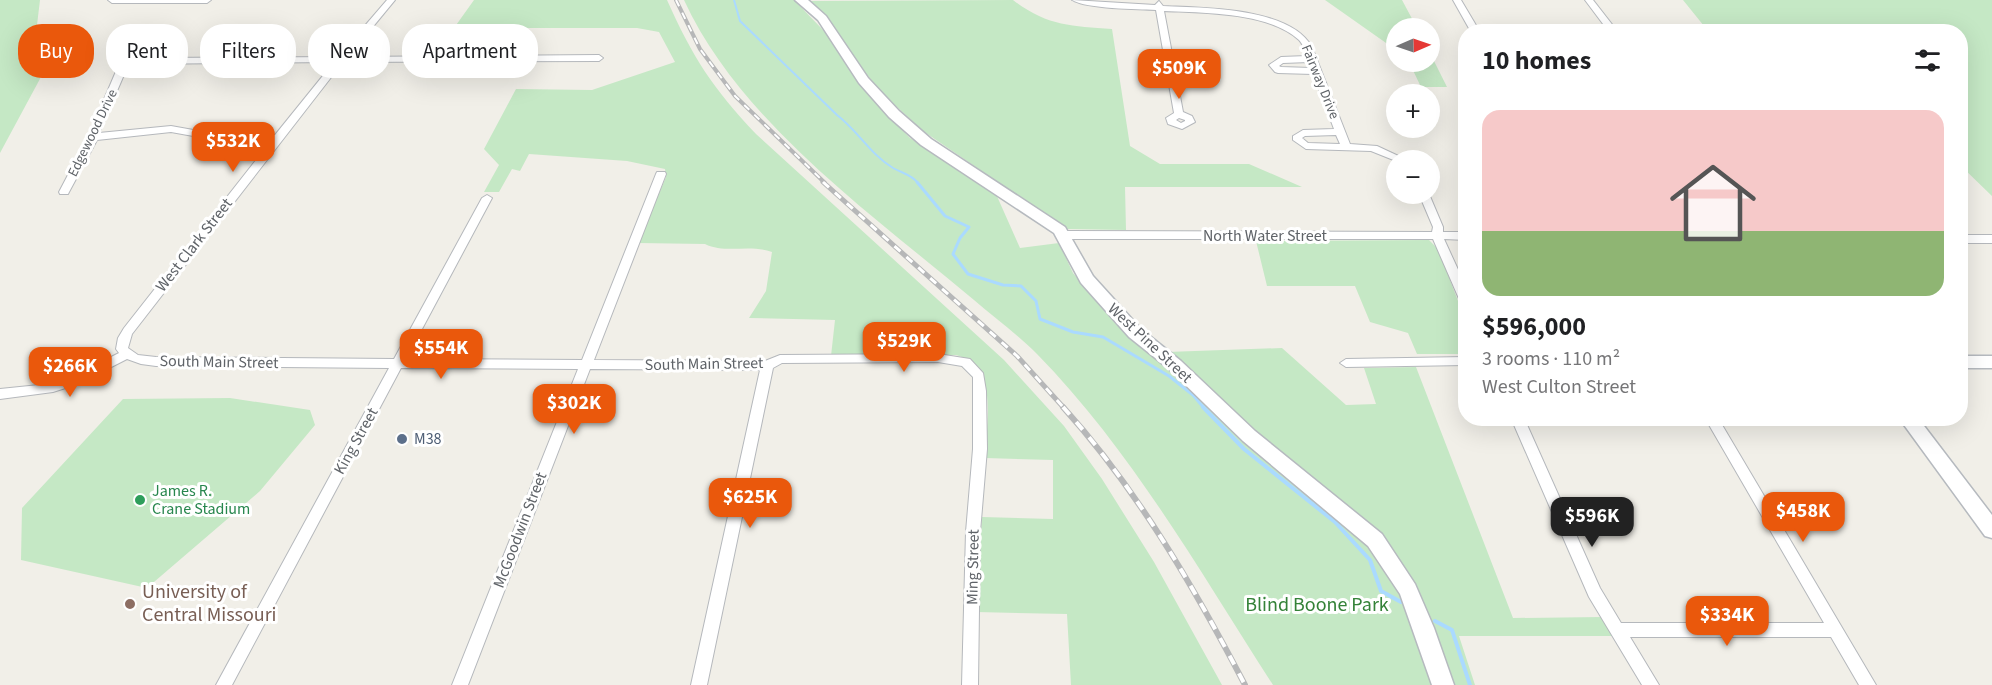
<!DOCTYPE html>
<meta charset="utf-8">
<style>
:root{--surface:#fff;--page:#f2f2f2;--text:#202124;--muted:#757577;--accent:#ea580c}
body{margin:0;font-family:"Source Sans 3",sans-serif;background:var(--page);color:var(--text);height:100vh;display:flex;flex-direction:column;font-size:22px;white-space:nowrap}
*{box-sizing:border-box;margin:0}
p{font-size:20px;color:var(--muted)}
.icon{flex:none;width:33px;height:33px;fill:none;stroke:currentColor;stroke-width:2;stroke-linecap:round;stroke-linejoin:round}
.map{position:relative;flex:1;overflow:hidden}
.drawer{position:absolute;left:1458px;top:24px;width:510px;height:402px;display:flex;flex-direction:column;background:var(--surface);border-radius:24px;box-shadow:0 6px 24px #0002}
.drawer>*{flex:none}
.guide{position:absolute;left:18px;top:24px;width:570px;height:54px;display:flex;gap:12px}
.needle{width:39px;rotate:88deg}
.tools{position:absolute;left:1386px;top:18px;display:grid;gap:12px}
.tools a{display:grid;place-items:center;width:54px;height:54px;border-radius:50%;background:var(--surface);box-shadow:0 6px 24px #0002;font-size:30px}
.price{position:absolute;translate:-50% -51px;padding:0 14px;border-radius:12px;background:var(--accent);color:#fff;font-size:20px;line-height:39px;filter:drop-shadow(0 2px 3px #0008)}
.price::after{content:'';position:absolute;left:50%;top:36px;width:18px;height:14px;margin-left:-9px;background:inherit;clip-path:polygon(0 0,100% 0,50% 100%)}
.price.selected{background:#222;color:#fff}
ul{padding:0;list-style:none}
li{display:grid;align-content:center;gap:12px;height:318px;padding:0 24px}
li span{display:grid;place-items:center;height:186px;border-radius:18px;color:#555}
li>.icon{margin-inline-start:auto}
span .icon{width:108px;height:108px;fill:#fffc;stroke-width:1}
li b{font-size:26px}
h2{display:flex;justify-content:space-between;align-items:center;height:72px;padding:0 24px;font-size:26px}
.tag{padding:0 21px;border-radius:24px;background:var(--surface);box-shadow:0 6px 24px #0002;font-size:21px;line-height:54px}
.tag.selected{background:var(--accent);color:#fff}
.map>svg:first-child{display:block}
.green{fill:#c5e8c5}
.lines{fill:none;stroke-linecap:round;stroke-linejoin:round}
.stream-far2{stroke:#aadaff;stroke-width:2}
.stream-far1{stroke:#aadaff;stroke-width:3}
.stream{stroke:#aadaff;stroke-width:4}
.street-casing{stroke:#b5b8bc;stroke-width:2}
.secondary-casing{stroke:#b6babf;stroke-width:3}
.street{fill:#fff;fill-rule:evenodd}
.secondary{fill:#fff;fill-rule:evenodd}
.rail-far2-casing{stroke:#b6b7b8;stroke-width:4}
.rail-far1-casing{stroke:#b6b7b8;stroke-width:5}
.rail-casing{stroke:#b6b7b8;stroke-width:6}
.rail-far2{stroke:#fff;stroke-width:2;stroke-dasharray:7;stroke-linecap:butt}
.rail-far1{stroke:#fff;stroke-width:3;stroke-dasharray:8;stroke-linecap:butt}
.rail{stroke:#fff;stroke-width:4;stroke-dasharray:10;stroke-linecap:butt}
.service-dot{fill:#5c6f8a;stroke:#fff;stroke-width:2}
.leisure-dot{fill:#2e9e5b;stroke:#fff;stroke-width:2}
.education-dot{fill:#8d6e63;stroke:#fff;stroke-width:2}
.labels{text-anchor:middle;dominant-baseline:central;stroke-width:6;stroke-linejoin:round;paint-order:stroke}
.far-street-label{font-size:14px;fill:#5f6368;stroke:#fff}
.street-label{font-size:16px;fill:#5f6368;stroke:#fff}
.service-label{font-size:16px;fill:#4e5e75;stroke:#fff;text-anchor:start}
.leisure-label{font-size:16px;fill:#27864d;stroke:#fff;text-anchor:start}
.near-education-label{font-size:20px;fill:#785e54;stroke:#fff;text-anchor:start}
.near-park-label{font-size:20px;fill:#348238;stroke:#fff}
</style>
<div class="map">
<svg width="1992" height="685" viewBox="0 0 1992 685">
<rect width="100%" height="100%" fill="#f1efe8"/>
<!-- green -->
<path class="green" d="M0 0H40L37 25H69L0 153Z
M474 0H667C693 58 712 87 756 134L1004 360 1064 426 1102 479 1154 562 1222 685H1071L1067 614 976 612 982 517 1053 519V460L985 458C986 424 1000 366 956 355L831 356 835 320 749 318 766 291 772 252C750 244 725 254 705 244L638 243 666 177 665 169 627 161 529 154 520 171 512 169 499 192H484L499 165 484 149 516 89 592 90 675 62 659 32 637 28H454Z
M684 0H794L825 32 869 96 910 138 996 194 1020 248 1059 243 1073 273 1115 323 1366 540 1395 579 1434 685H1273C1200 572 1132 451 1037 354 1018 335 995 318 974 300 873 215 740 122 684 0Z
M1013 0C1047 26 1071 26 1112 29L1130 146 1160 164H1249L1302 187H1125L1126 230 1067 229 923 131 883 94 863 70 829 19 808 1Z
M1325 0H1402L1417 28H1396V50Z
M1683 0H1992V196L1961 166 1960 32H1619L1616 28 1704 26Z
M1430 53 1447 87H1421L1409 62H1430Z
M1429 240 1438 249 1465 319V354H1417L1408 333 1370 322 1355 286H1267L1256 241Z
M1282 348 1346 405 1376 404 1364 368 1416 367 1513 618 1602 617 1614 636H1459L1475 685H1451C1432 636 1419 581 1383 541L1266 444 1167 352Z
M230 398 310 410 315 425 260 491 147 588 21 560 22 508 123 399Z"/>
<g class="lines">
<!-- stream-far2 -->
<path class="stream-far2" d="M734 0 740 21 837 115C858 131 870 154 893 168 902 173 912 175 918 183"/>
<!-- stream-far1 -->
<path class="stream-far1" d="M917 182 945 216 969 227 960 238 953 254 968 274 1003 285 1021 286 1036 301 1040 319 1073 332 1103 337 1169 376 1193 395 1204 408"/>
<!-- stream -->
<path class="stream" d="M1203 407 1244 449 1335 522 1370 560 1381 591 1401 602
M1435 621 1452 630 1470 685"/>
<defs>
<path id="street" d="M108 0H211L207 3H112Z
M387 0H395L348 57 599 55 603 58 599 61 343 62 132 334 128 348 138 355 156 357 394 359 482 198 487 195 492 198 406 359 582 360 656 174 657 172H665L666 174 594 360 765 361 780 355 938 354 970 359 983 373 986 391 987 449 980 532 978 685H962L966 532 973 449V377L962 366 938 362 782 363 773 368 707 685H691L760 370 590 369 468 685H452L578 369 401 368 232 685H216L389 368 156 366 141 364 127 359 78 384 53 392 0 399V389L49 384 70 378 119 353 116 349 118 338 124 328 271 141 210 139 171 132 97 140 69 192 68 194H60L59 192 88 137 117 69 135 58 338 57ZM334 62 275 135 210 133 171 126 99 133 126 70 137 64Z
M1072 0 1155 5 1159 1 1163 6C1203 8 1290 7 1312 47L1350 144 1377 146 1407 160 1396 161 1371 151 1306 149 1293 140V136L1303 130 1334 129 1313 74 1278 73 1275 72 1269 65 1281 57 1307 56C1305 51 1303 44 1299 40 1268 12 1204 13 1164 11L1183 112 1192 116 1195 122 1182 129 1168 124 1166 118 1174 113 1156 10C1136 9 1087 9 1072 0ZM1309 62 1311 68 1281 67 1279 66 1283 63ZM1179 118 1185 120V121L1181 123 1176 120ZM1336 135 1340 144 1308 143 1302 138 1305 136Z
M1453 0H1461L1480 32H1471Z
M1585 0H1593L1618 32H1609Z
M1419 194H1429L1443 227V232H1466V240L1444 239 1466 287V305L1460 301 1433 239H1064L1059 235 1064 231 1432 232 1433 227Z
M1960 235H1992V243H1960Z
M1466 357V365L1346 367 1340 363 1346 359Z
M1511 418H1524L1600 588 1621 623H1824L1705 418H1718L1876 685H1859L1831 637H1630L1659 685H1642L1589 597Z"/>
<path id="secondary" d="M795 0H808L826 16 868 78 899 111 931 139 1065 227 1093 276 1141 329 1181 361 1255 431 1382 534 1415 584 1434 628 1454 685H1432L1400 594 1368 546 1243 441 1169 369 1129 337 1081 283 1054 233 921 145 889 117 859 83 818 20Z
M1960 356H1992V368H1960Z
M1899 418H1918L1992 515V538L1985 536Z"/>
</defs>
<!-- street casing -->
<use href="#street" class="street-casing"/>
<!-- secondary casing -->
<use href="#secondary" class="secondary-casing"/>
<!-- street -->
<use href="#street" class="street"/>
<!-- secondary -->
<use href="#secondary" class="secondary"/>
<defs>
<path id="rail-far2" d="M676 0 700 49 735 96 825 183"/>
<path id="rail-far1" d="M823 182 1017 356 1064 408"/>
<path id="rail" d="M1063 407C1137 489 1194 587 1245 685"/>
</defs>
<!-- rail-far2 casing -->
<use href="#rail-far2" class="rail-far2-casing"/>
<!-- rail-far1 casing -->
<use href="#rail-far1" class="rail-far1-casing"/>
<!-- rail casing -->
<use href="#rail" class="rail-casing"/>
<!-- rail-far2 -->
<use href="#rail-far2" class="rail-far2"/>
<!-- rail-far1 -->
<use href="#rail-far1" class="rail-far1"/>
<!-- rail -->
<use href="#rail" class="rail"/>
</g>
<!-- markers -->
<circle class="service-dot" cx="402" cy="439" r="6"/>
<circle class="leisure-dot" cx="140" cy="500" r="6"/>
<circle class="education-dot" cx="130" cy="604" r="6"/>
<g class="labels">
<!-- far-street labels -->
<g class="far-street-label">
<text transform="translate(1320 82) rotate(68)">Fairway Drive</text>
<text transform="translate(93 133) rotate(-64)">Edgewood Drive</text>
</g>
<!-- street labels -->
<g class="street-label">
<text x="1265" y="236">North Water Street</text>
<text transform="translate(194 245) rotate(-52)">West Clark Street</text>
<text transform="translate(1150 343) rotate(43)">West Pine Street</text>
<text transform="translate(219 362) rotate(1)">South Main Street</text>
<text transform="translate(704 364) rotate(-1)">South Main Street</text>
<text transform="translate(356 441) rotate(-61)">King Street</text>
<text transform="translate(520 530) rotate(-69)">McGoodwin Street</text>
<text transform="translate(973 567) rotate(-89)">Ming Street</text>
</g>
<!-- service labels -->
<g class="service-label">
<text x="414" y="439">M38</text>
</g>
<!-- leisure labels -->
<g class="leisure-label">
<text x="152" y="491">James R.<tspan x="152" dy="18">Crane Stadium</tspan></text>
</g>
<!-- near-education labels -->
<g class="near-education-label">
<text x="142" y="592">University of<tspan x="142" dy="23">Central Missouri</tspan></text>
</g>
<!-- near-park labels -->
<g class="near-park-label">
<text x="1317" y="605">Blind Boone Park</text>
</g>
</g>
</svg>
<div class="tools">
<a><svg class="needle" viewBox="-14 -14 28 28"><path d="M0-13l5 13h-10z" fill="#e53935"/><path d="M0 13l5-13h-10z" fill="#757577"/></svg></a>
<a>+</a>
<a>−</a>
</div>
<b class="price" style="left:1179px;top:100px">$509K</b>
<b class="price" style="left:233px;top:173px">$532K</b>
<b class="price" style="left:904px;top:373px">$529K</b>
<b class="price" style="left:441px;top:380px">$554K</b>
<b class="price" style="left:70px;top:398px">$266K</b>
<b class="price" style="left:574px;top:435px">$302K</b>
<b class="price" style="left:750px;top:529px">$625K</b>
<b class="price" style="left:1803px;top:543px">$458K</b>
<b class="price selected" style="left:1592px;top:548px">$596K</b>
<b class="price" style="left:1727px;top:647px">$334K</b>
<div class="guide">
<a class="tag selected">Buy</a>
<a class="tag">Rent</a>
<a class="tag">Filters</a>
<a class="tag">New</a>
<a class="tag">Apartment</a>
</div>
<section class="drawer">
<h2>10 homes<svg class="icon" aria-label="filters" viewBox="0 0 24 24"><path d="M4 7h16M4 17h16"/><circle cx="9" cy="7" r="2"/><circle cx="15" cy="17" r="2"/></svg></h2>
<ul>
<li><span style="background:linear-gradient(#f6c9c9 65%,#8fb573 0)"><svg class="icon" aria-label="home" viewBox="0 0 24 24"><path d="M3 11l9-7 9 7M6 9v11h12V9"/></svg></span><div><b>$596,000</b><p>3 rooms · 110 m²</p><p>West Culton Street</p></div></li>
</ul>
</section>
</div>
